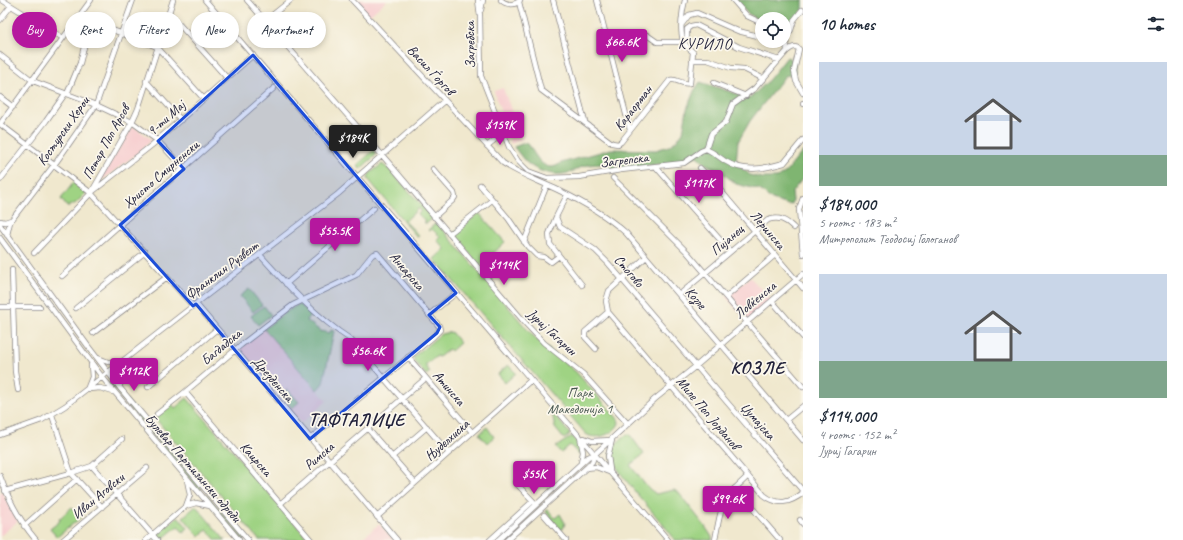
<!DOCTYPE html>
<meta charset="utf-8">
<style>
:root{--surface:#fff;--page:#f6f6f7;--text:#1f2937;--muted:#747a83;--accent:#b5179e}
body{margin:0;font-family:Caveat,sans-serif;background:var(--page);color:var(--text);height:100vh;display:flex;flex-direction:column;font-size:15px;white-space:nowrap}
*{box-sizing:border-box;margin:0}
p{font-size:13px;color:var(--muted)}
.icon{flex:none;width:22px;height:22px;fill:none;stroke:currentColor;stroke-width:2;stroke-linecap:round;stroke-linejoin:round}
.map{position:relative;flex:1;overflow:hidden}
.side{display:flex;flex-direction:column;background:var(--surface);width:380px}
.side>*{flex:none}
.top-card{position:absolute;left:12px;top:12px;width:380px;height:36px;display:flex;gap:8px}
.buttons{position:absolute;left:755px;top:12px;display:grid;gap:8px}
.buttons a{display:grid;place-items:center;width:36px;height:36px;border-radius:50%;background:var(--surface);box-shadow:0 2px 6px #0003;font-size:20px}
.price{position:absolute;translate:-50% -34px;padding:0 9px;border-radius:4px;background:var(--accent);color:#fff;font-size:13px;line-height:26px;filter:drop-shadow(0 1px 2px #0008)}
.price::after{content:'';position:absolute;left:50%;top:24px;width:12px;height:9px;margin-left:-6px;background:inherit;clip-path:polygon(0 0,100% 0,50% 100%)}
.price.current{background:#222;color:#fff}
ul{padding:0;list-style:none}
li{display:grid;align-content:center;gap:8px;height:212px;padding:0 16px}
li span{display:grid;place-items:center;height:124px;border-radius:0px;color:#555}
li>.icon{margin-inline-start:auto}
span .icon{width:72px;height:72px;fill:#fffc;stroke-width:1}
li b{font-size:17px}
h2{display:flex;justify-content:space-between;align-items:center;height:48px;padding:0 16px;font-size:17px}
.pill{padding:0 14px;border-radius:18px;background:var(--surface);box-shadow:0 2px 6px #0003;font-size:14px;line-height:36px}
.pill.current{background:var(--accent);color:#fff}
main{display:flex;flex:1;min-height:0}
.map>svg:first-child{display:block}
.built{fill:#f7cfd0}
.green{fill:#9fd383;stroke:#607a5f}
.forest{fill:#7fb571;stroke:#506c56}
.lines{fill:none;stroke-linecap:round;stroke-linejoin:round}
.minor-casing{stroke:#898584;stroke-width:6}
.minor{stroke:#fff;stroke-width:4.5}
.marked{fill:#1d4ed8;fill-opacity:0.2;stroke:#1d4ed8;stroke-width:3;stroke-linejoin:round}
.labels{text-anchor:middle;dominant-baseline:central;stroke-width:3.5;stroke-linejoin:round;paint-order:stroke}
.street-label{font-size:14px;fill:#22223b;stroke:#fbf7ec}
.park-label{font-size:14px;fill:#485751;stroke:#fbf7ec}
.neighbourhood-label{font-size:15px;letter-spacing:1px;fill:#22223b;stroke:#fbf7ec}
.district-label{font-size:18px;font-weight:bold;letter-spacing:1px;fill:#22223b;stroke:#fbf7ec}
</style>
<main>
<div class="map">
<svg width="803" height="540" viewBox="0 0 803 540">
<rect width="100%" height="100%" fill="#fbf7ec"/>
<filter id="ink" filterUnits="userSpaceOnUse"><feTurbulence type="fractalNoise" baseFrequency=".025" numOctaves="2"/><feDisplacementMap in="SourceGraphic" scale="8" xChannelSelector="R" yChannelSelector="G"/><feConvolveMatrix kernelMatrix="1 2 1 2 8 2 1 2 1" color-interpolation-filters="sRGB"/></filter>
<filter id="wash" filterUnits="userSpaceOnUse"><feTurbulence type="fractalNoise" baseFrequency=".012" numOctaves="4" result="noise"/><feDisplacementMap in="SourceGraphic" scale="16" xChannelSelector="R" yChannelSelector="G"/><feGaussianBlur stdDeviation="0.9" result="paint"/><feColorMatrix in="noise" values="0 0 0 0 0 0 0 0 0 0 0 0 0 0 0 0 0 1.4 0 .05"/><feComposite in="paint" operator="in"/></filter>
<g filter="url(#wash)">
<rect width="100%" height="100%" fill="#f0e8ce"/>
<!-- built -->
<path class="built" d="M354 0H387L369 16Z
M503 88 522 139 511 144 494 91Z
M133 126 152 140 138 153 103 179 101 177Z
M750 277 772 301 747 321 726 297Z
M264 329 327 401 302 423 238 350Z
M3 492 7 502 18 521 0 536V493Z
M379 524 393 540H360Z"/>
<!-- green -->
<path class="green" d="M374 150 376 155 360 169 357 165Z
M382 164 390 170 433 218 426 224 424 222 425 221 418 214 421 211 419 208 405 221 419 236 417 237 368 179 369 174Z
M74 182 86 193 76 203 67 207 61 199Z
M479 213 505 242 480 266 453 234Z
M435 224 439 225 532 335 576 372 618 419 619 423C615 434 596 441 586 434L434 259 445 249 437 240 440 237 432 229 430 231 428 230Z
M249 289 262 305 253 312 240 296Z
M299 304 311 314 306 320 320 331 330 333 331 330 334 331 323 383 317 390 264 329 283 314Z
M264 306 271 315 258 325 251 316Z
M451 332 460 343 451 351 449 349 439 357 437 356 425 365 430 372 426 375 415 362 413 357 441 334Z
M508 365 516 373 505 383 498 374Z
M112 383 202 489 200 491 110 384Z
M287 389 299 402 292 408 281 395Z
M187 398 309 540H259L154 417 171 403 175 408Z
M552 412 570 434 564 439 555 428Z
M487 427 494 437 487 443 479 434Z
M627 434 630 435 644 454 630 465 647 487 656 494 674 490 678 492 704 525 712 537V540H675C664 522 609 468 611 452 612 445 622 439 627 434Z
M572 436 580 445V456L570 445 561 453 556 447Z
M206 494 245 540H243L204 495Z
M196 506 225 540H216L207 530 199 536 183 517Z
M72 507 76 512 79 509 84 515 57 537 50 529 60 521 59 519Z
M547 509 555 518 560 514 565 523 563 529 560 530 546 512Z
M178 516 188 528 183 532 178 526 161 540 156 535Z"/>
<!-- forest -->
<path class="forest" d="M736 0H803V10L792 22 784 26V19C777 19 767 20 762 20 753 20 740 7 736 0Z
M787 57 795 61V74L785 76 750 121 738 142 736 162 750 175 762 178H777L786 172 803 151V178L792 192 793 200 792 204 789 205 772 200 760 190 736 184 720 171 704 163 697 156C669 166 640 166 610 168L606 164C598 164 587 164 579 168 577 169 575 171 573 171 559 178 538 173 526 162 522 158 518 152 514 147L527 142C535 154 544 176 561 163L611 149 656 150 669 146 677 140 683 132 687 109 694 91 700 82 750 98 767 82Z"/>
</g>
<g filter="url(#ink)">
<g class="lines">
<defs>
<path id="minor" d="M2 0 63 38
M205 0C360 180 514 359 668 540
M247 0 388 162 527 325 544 343 583 374 628 424
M352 0 503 163C521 175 539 181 558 190 583 202 606 215 626 233L803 440
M478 0 480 16 481 76 509 147 518 161 528 171 547 178 579 177 621 170 684 163 701 151 706 149 711 134 726 122 733 104 755 88 787 51 786 37 791 30 794 20 802 10
M501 0C506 5 515 6 520 0
M553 0 585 122
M597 0 630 130
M733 0 747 16 762 23
M519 2 541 90 612 143 618 144 621 142 670 80C677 78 683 86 690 83L693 52C690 49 686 47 684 43 679 32 682 11 685 0
M481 10 483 0
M169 13 227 78
M80 15 102 26 157 47 204 99
M0 20 11 6
M265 21 291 0
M682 24 689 15 697 13 738 31 762 37
M784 28H791
M647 35 657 42H684L687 40V29L691 26 696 25 739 47 779 60
M787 51C791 48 795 45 799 49L794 71 796 81 803 93
M0 55 33 81 96 105 132 122 158 141 184 169
M694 60H708L731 68 744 69 764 79
M146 81 181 120
M714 83 746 96
M67 94 80 63 84 47
M0 97 13 107
M803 103V104
M0 124 91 193 193 306
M0 124 91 0
M487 146 503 133
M706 149C713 152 719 157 725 161 744 173 763 169 784 163L803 140
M656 167 730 251
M700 168 710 178 803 288
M433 169 454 193 455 197 453 200 434 217
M613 178 687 252 803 387
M0 180 46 121 65 94
M480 185 508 218 528 247 537 256 544 257 551 262 559 256
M92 192 152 145 253 55
M567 195 556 217 560 227 595 250 608 263 803 491
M803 198 799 209 803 254
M556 217 549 234 550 244 582 285
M0 221 5 222 11 220
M0 225 88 346 120 388 248 540
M449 234 492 200
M7 235 10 222 57 161 96 105 133 0
M0 238 102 377 239 540
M524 242 547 185
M34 253 91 193 132 122 138 109 173 0
M260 255C288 286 315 316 350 339L449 453
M646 257 609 291 606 301 608 312 764 495C778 506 790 503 803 493
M12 270 15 371 18 390
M62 276 274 88
M286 284 374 208
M679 295 768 220C779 216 786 220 794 228
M726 297 775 255
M772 301 803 337
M196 304 397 540
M0 307H40
M76 308 145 252
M429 315 456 293
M93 333 167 277
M596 349 585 337V332L608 312
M408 357 472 432
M98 358 108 362H120
M120 385 118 374 121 362
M88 387 92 377 91 365
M148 387 217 329
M89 389 100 388 113 392
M185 392 311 540
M157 414 185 392 241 345 293 305 356 275 372 255 377 253 439 326 440 330 433 337 310 439
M52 415 71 473 102 507
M786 420 803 406
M368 429 415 483
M0 435 42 420 65 406 189 309 338 194 444 101
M580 437 583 452 581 463
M584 438 592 441 612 440
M392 457 427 427
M92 466 157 540
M586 468 596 467 609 472
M610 470 608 456 612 440
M0 476C9 501 19 520 36 540
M515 482 535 503
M735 488 780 540
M5 491 71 473 92 466 122 439
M280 504 426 378
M186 506 190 495 187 480
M544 515 566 540
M377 517 531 380
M800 520 803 524
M24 526 77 479
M63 540 147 468
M146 540 186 506 196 503 210 506
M490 540 533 501
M498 540 588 457 595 454
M507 540 586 468 592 462 595 454 655 399 696 366 803 274
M715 540C718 525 720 508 728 495L748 476"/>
</defs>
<!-- minor casing -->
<use href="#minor" class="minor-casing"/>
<!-- minor -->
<use href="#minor" class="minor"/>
</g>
</g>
<!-- marked area -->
<path class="marked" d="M253 55 456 293 429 315 440 327 437 333 310 439 196 304 193 306 120 225 184 169 158 141Z"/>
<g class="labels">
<!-- street labels -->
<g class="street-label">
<text transform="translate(470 45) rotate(-91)">Загребска</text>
<text transform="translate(431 70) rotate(47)">Васил Ѓоргов</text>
<text transform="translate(633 108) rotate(-52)">Караорман</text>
<text transform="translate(166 118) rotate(-42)">9-ти Мај</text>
<text transform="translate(63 131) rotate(-55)">Костурски Херои</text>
<text transform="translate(106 142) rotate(-61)">Петар Поп Арсов</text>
<text transform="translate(624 160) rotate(-7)">Загрепска</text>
<text transform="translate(161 174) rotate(-41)">Христо Смирненски</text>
<text transform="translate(768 230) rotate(50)">Леринска</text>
<text transform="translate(727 240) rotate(-41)">Пијанец</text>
<text transform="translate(222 270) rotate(-37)">Франклин Рузвелт</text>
<text transform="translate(407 271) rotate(50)">Анкарска</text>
<text transform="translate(629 271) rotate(49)">Стогово</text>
<text transform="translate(696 298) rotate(49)">Козле</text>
<text transform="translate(755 300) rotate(-40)">Ловќенска</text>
<text transform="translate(552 332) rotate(43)">Јуриј Гагарин</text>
<text transform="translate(221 347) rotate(-40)">Багдадска</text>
<text transform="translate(273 379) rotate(49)">Дрезденска</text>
<text transform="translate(449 388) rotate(49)">Атинска</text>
<text transform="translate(708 413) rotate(50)">Миле Поп Јорданов</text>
<text transform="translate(758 421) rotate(49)">Џумајска</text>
<text transform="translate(447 440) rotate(-42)">Њуделхиска</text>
<text transform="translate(319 456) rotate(-41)">Римска</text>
<text transform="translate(256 459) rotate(49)">Каирска</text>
<text transform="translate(193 468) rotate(49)">Булевар Партизански одреди</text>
<text transform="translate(98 496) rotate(-40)">Иван Аговски</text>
</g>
<!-- park labels -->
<g class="park-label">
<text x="580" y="392">Парк<tspan x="580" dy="16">Македонија 1</tspan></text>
</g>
<!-- neighbourhood labels -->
<g class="neighbourhood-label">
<text x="705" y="44">КУРИЛО</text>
</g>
<!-- district labels -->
<g class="district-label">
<text x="758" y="368">КОЗЛЕ</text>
<text x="357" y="420">ТАФТАЛИЏЕ</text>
</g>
</g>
</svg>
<div class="buttons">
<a><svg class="icon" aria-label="locate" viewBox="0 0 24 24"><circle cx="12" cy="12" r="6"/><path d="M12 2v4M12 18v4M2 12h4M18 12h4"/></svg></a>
</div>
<b class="price" style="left:622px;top:63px">$66.6K</b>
<b class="price" style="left:500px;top:146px">$159K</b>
<b class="price current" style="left:353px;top:159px">$184K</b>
<b class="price" style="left:699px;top:204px">$117K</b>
<b class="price" style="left:335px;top:252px">$55.5K</b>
<b class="price" style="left:504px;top:286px">$114K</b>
<b class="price" style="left:368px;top:372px">$56.6K</b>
<b class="price" style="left:134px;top:392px">$112K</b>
<b class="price" style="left:534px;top:495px">$55K</b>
<b class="price" style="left:728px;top:520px">$99.6K</b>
<div class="top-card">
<a class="pill current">Buy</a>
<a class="pill">Rent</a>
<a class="pill">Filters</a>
<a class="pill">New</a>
<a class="pill">Apartment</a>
</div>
</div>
<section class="side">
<h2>10 homes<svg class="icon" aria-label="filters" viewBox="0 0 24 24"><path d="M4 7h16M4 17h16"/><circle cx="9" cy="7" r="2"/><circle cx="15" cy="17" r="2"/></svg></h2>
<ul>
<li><span style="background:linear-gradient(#c9d6e8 75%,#7fa58c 0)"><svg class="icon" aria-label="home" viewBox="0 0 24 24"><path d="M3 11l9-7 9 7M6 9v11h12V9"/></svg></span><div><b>$184,000</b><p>5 rooms · 183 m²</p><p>Митрополит Теодосиј Гологанов</p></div></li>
<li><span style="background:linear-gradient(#c9d6e8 70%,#7fa58c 0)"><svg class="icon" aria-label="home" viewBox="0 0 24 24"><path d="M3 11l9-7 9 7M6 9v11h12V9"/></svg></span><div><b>$114,000</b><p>4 rooms · 152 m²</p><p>Јуриј Гагарин</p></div></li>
</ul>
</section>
</main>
